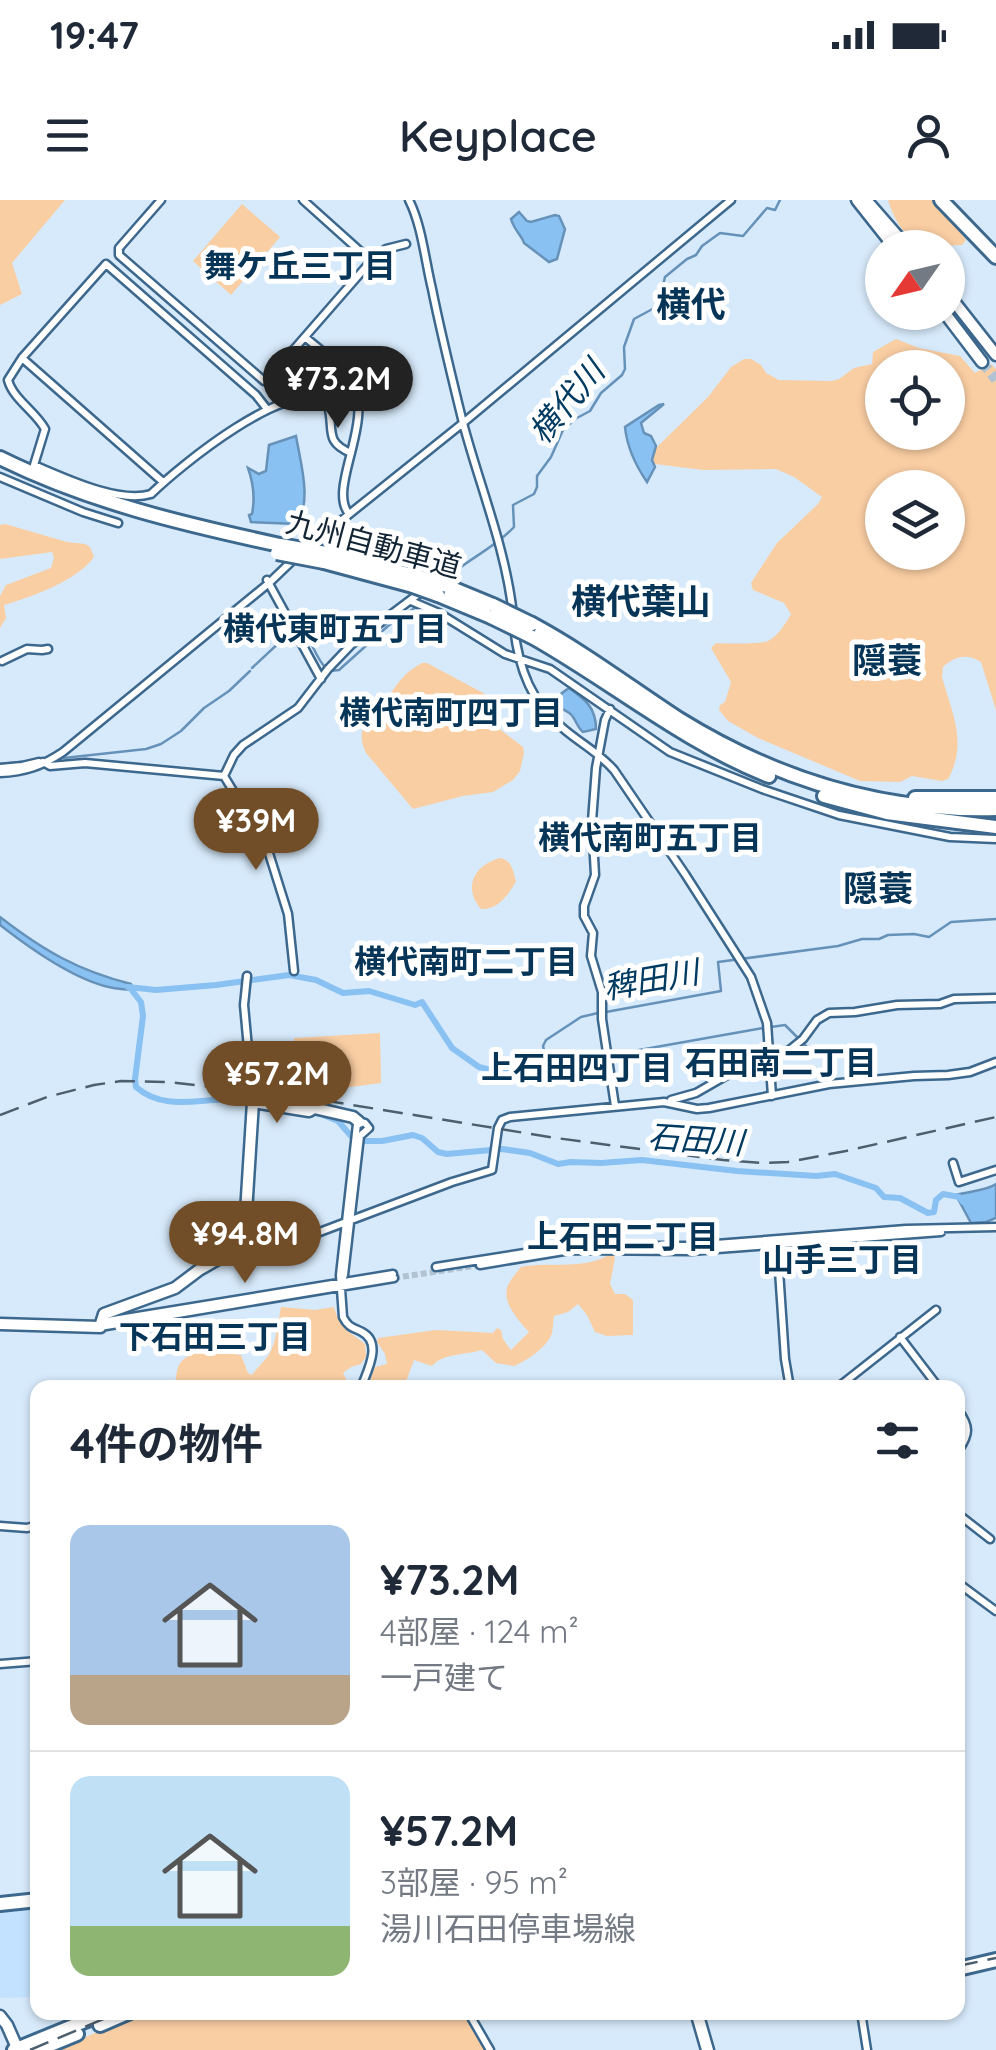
<!DOCTYPE html>
<html lang="ja">
<meta charset="utf-8">
<style>
:root{--surface:#fff;--page:#f2f2f3;--text:#1f2937;--muted:#747a83;--line:#e0e1e3;--accent:#724e28}
body{margin:0;font-family:Quicksand,"Noto Sans JP",sans-serif;background:var(--page);color:var(--text);height:100vh;display:flex;flex-direction:column;font-size:38px;white-space:nowrap}
*{box-sizing:border-box;margin:0}
p{font-size:32px;color:var(--muted)}
.icon{flex:none;width:55px;height:55px;fill:none;stroke:currentColor;stroke-width:2;stroke-linecap:round;stroke-linejoin:round}
.map{position:relative;flex:1;overflow:hidden}
.panel{position:absolute;left:30px;top:1180px;width:935px;height:640px;display:flex;flex-direction:column;background:var(--surface);border-radius:20px;box-shadow:0 2px 8px #0004}
.panel>*{flex:none}
.needle{width:65px;rotate:236deg}
.buttons{position:absolute;left:865px;top:30px;display:grid;gap:20px}
.buttons a{display:grid;place-items:center;width:100px;height:100px;border-radius:50%;background:var(--surface);box-shadow:0 2px 8px #0004;font-size:50px}
.price{position:absolute;translate:-50% -85px;padding:0 22px;border-radius:35px;background:var(--accent);color:#fff;font-size:32px;line-height:65px;filter:drop-shadow(0 2px 5px #0008)}
.price::after{content:'';position:absolute;left:50%;top:60px;width:30px;height:22px;margin-left:-15px;background:inherit;clip-path:polygon(0 0,100% 0,50% 100%)}
.price.active{background:#222;color:#fff}
ul{padding:0;list-style:none}
li{display:flex;align-items:center;gap:30px;height:250px;padding:0 40px}
li+li{border-top:2px solid var(--line)}
li span{display:grid;place-items:center;flex:none;width:280px;height:200px;border-radius:20px;color:#555}
li>.icon{margin-inline-start:auto}
span .icon{width:120px;height:120px;fill:#fffc;stroke-width:1}
li b{font-size:42px}
h2{display:flex;justify-content:space-between;align-items:center;height:120px;padding:0 40px;font-size:42px}
.status{display:flex;justify-content:space-between;align-items:center;height:70px;padding:0 50px;background:var(--surface);direction:ltr}
.status svg{height:28px;fill:currentColor}
header{display:flex;justify-content:space-between;align-items:center;height:130px;padding:0 40px;background:var(--surface);font-size:45px;font-weight:600}
.map>svg:first-child{display:block}
.built{fill:#c3e2ff}
.green{fill:#facea3;fill-rule:evenodd}
.water{fill:#89c1f2;stroke:#6692b9;stroke-width:2.5}
.lines{fill:none;stroke-linecap:round;stroke-linejoin:round}
.stream{stroke:#6692b9;stroke-width:2.5}
.river{stroke:#89c1f2;stroke-width:6}
.minor-tunnel{stroke:#b0c3d3;stroke-width:6;stroke-dasharray:6 3;stroke-linecap:butt}
.major-tunnel{stroke:#b0c3d3;stroke-width:10;stroke-dasharray:10 5;stroke-linecap:butt}
.minor-casing{stroke:#3d688d;stroke-width:11}
.major-casing{stroke:#3d688d;stroke-width:15}
.highway-casing{stroke:#3d688d;stroke-width:18}
.minor{stroke:#fff;stroke-width:6}
.major{stroke:#fff;stroke-width:10}
.highway{stroke:#fff;stroke-width:12}
.rail{stroke:#4c5f6f;stroke-width:2.5;stroke-dasharray:20 10;stroke-linecap:butt}
.highway-bridge-casing{stroke:#3d688d;stroke-width:18;stroke-linecap:butt}
.highway-bridge{stroke:#fff;stroke-width:12}
.labels{text-anchor:middle;dominant-baseline:central;stroke-width:10;stroke-linejoin:round;paint-order:stroke}
.street-label{font-size:30px;fill:#132535;stroke:#fff}
.neighbourhood-label{font-size:32px;font-weight:bold;fill:#063557;stroke:#fff}
.water-label{font-size:32px;font-style:italic;fill:#023b62;stroke:#fff}
.quarter-label{font-size:35px;font-weight:bold;fill:#063557;stroke:#fff}
</style>
<div class="status"><b>19:47</b><svg viewBox="0 0 49 12"><path d="M0 12V9h3v3zM5 12V6h3v6zM10 12V3h3v9zM15 12V0h3v12zM26 1h20v11H26zM47 4h2v5h-2z"/></svg></div>
<header><svg class="icon" aria-label="menu" viewBox="0 0 24 24"><path d="M4 6h16M4 12h16M4 18h16"/></svg>Keyplace<svg class="icon" aria-label="person" viewBox="0 0 24 24"><circle cx="12" cy="8" r="4"/><path d="M4 21q1-7 8-7t8 7"/></svg></header>
<div class="map">
<svg width="996" height="1850" viewBox="0 0 996 1850">
<rect width="100%" height="100%" fill="#d7eafb"/>
<!-- built -->
<path class="built" d="M37 1706V1797L0 1798V1710Z"/>
<!-- green -->
<path class="green" d="M0 0H65L12 63 22 94 0 105Z
M888 0H933L951 18 966 40 962 45 919 47C903 33 894 20 888 0Z
M242 4 280 37 231 95 193 61Z
M896 139 919 148 960 156 975 173 991 164 996 169V510L981 462C968 453 954 456 943 467L942 477C952 513 968 543 948 579L942 581 912 576 900 582 860 581 758 538 728 521 719 510 720 505 725 502 731 482 711 448 716 443C725 444 760 444 768 441 777 437 786 423 791 414L784 403 753 390 751 383 777 343 818 304 822 297 794 277 776 269 703 270 655 264 650 254 708 197 731 167 744 159H751L761 165 766 173 779 180 831 181 839 179 854 168 872 164 873 152ZM882 168H948V232H882ZM882 288H948V352H882Z
M5 324 67 342 85 344 90 347 94 357C78 380 32 397 4 405L6 418 0 428V396L6 385 51 368 54 358 52 352 0 359V325Z
M422 463H427L485 494 493 510 497 527 523 547 524 553 520 571 513 580 493 592 463 596 413 609 366 553C352 523 375 519 388 498 398 482 405 472 422 463Z
M501 658C512 661 513 671 516 681 509 694 498 710 481 709 462 687 475 664 501 658Z
M380 833 381 883 312 892 310 870 297 871 294 838Z
M612 1053 615 1058 610 1084 615 1094H625L633 1100V1135L607 1136 595 1132 587 1115 578 1104 568 1112 554 1116C553 1122 553 1128 552 1133 548 1147 526 1161 514 1166L496 1163 482 1150C466 1155 443 1153 432 1166L414 1160 404 1187 367 1188 375 1167 387 1164 385 1154 377 1142 378 1138 436 1130 493 1133 497 1128 501 1130 503 1139 511 1150 529 1132C519 1121 503 1104 507 1088 509 1081 517 1072 521 1067 551 1061 585 1071 612 1053Z
M281 1107 315 1110 334 1107C341 1131 348 1130 365 1144L366 1157 361 1164 351 1167 343 1173 350 1187H175C176 1180 176 1167 181 1162 193 1147 224 1152 241 1155L248 1173 252 1175C257 1168 263 1162 268 1156 277 1142 278 1122 281 1107Z
M146 1812 463 1813 485 1850H54Z"/>
<!-- water -->
<path class="water" d="M519 12 527 21 531 22 555 15 559 16 565 29 557 59 549 62 524 43C522 36 514 30 511 19Z
M664 204 641 223 644 233 651 236 656 246 652 260 655 267 647 282C636 266 627 247 625 227L659 205Z
M296 236C300 261 313 303 296 324L251 322 249 315 252 314C255 299 253 282 248 268L259 274 266 271 269 245Z
M569 488C586 500 596 508 596 529L583 532C578 528 577 523 573 517 569 510 559 509 554 503L562 493Z
M0 717C44 751 77 770 131 784L133 789C92 794 32 750 0 725Z
M996 984V1018L986 1022 971 1023 956 995C969 991 986 991 996 984Z"/>
<g class="lines">
<!-- stream -->
<path class="stream" d="M444 381C465 360 494 349 514 327L513 305 534 294 537 287V276L551 257 563 230 575 219 590 211 601 193 622 175 625 169 624 147 634 119 658 106 665 77 687 59 696 55 702 46 720 33 743 36 767 8 775 10 780 0
M252 468 283 439 298 430C312 436 314 456 325 467
M330 471 339 470 388 426 416 407
M64 558 146 549 161 544 181 531 204 508 229 491 250 471
M0 564 31 561
M606 812 721 791 718 762 838 746 862 739H879L888 735 914 734 929 737 951 722 996 719
M598 813 581 817 546 840 543 846 547 863 598 854 611 855 763 828
M771 827 785 825 815 855 831 850"/>
<!-- river -->
<path class="river" d="M128 787 156 790 216 785 289 775 316 780 343 793 369 791 415 805 422 802 452 848 479 867 494 871 547 863
M130 788 141 802 143 816 135 879 136 887C159 907 186 902 214 900 227 899 241 900 255 901
M316 912 338 921 351 936
M365 941H382L413 935 422 938 438 952 447 954 502 949 530 953 558 964 571 962 601 963 642 960 737 971 816 976 835 974 876 988 884 997 900 998 928 1013 934 1012 936 1000 943 994 959 997 963 1002"/>
<!-- minor-tunnel -->
<path class="minor-tunnel" d="M394 1078 480 1065"/>
<!-- major-tunnel -->
<path class="major-tunnel" d="M982 162 996 180"/>
<defs>
<path id="minor" d="M161 0 119 48V55L264 181 269 178 371 61 386 49 406 44
M303 0 371 61
M409 0C422 26 425 60 432 89 441 134 452 178 463 223 480 287 506 349 513 415
M305 137C321 151 341 164 352 182 375 222 327 288 349 314
M22 158 163 282
M267 209 256 195 106 64 22 158 8 180C13 199 35 211 45 229L34 265C65 278 119 304 151 294 180 266 288 177 327 202 336 228 322 241 351 253
M0 277 83 312 118 323
M307 348 463 223 731 0
M267 380 321 479
M435 381 451 368
M411 401 439 413 505 454 550 469 670 552 762 589 839 615 950 637 996 639
M514 428C519 469 531 503 565 530 583 545 598 552 614 570L685 674 751 777 767 823 772 896
M2 461 27 449 42 450 48 449
M610 509 605 520 596 568 592 621 595 675 584 706V716L593 733 591 756 602 792V819L615 906
M43 562 50 566 85 563 224 576
M0 568 22 566 39 562
M0 573C25 572 42 566 63 552L269 383 294 359
M224 576 234 555 243 545 298 508 328 469 352 444 425 389
M224 576 267 647 288 714 294 771
M247 776 244 805 253 902
M671 900 696 893 743 866 787 852 803 839 817 820 829 813 855 812 897 805 940 804 954 799 996 798
M953 963 959 982 996 970
M777 1041 785 1159 790 1188
M245 1044C268 1034 293 1038 317 1033L452 982 492 970 498 928 502 920 510 917 664 902 697 909 709 908 829 884 914 876 948 875 970 872 996 862
M480 1065 570 1050 691 1051 941 1032
M436 1067 569 1046H690L906 1029 996 1027
M341 1083 344 1075 360 936 369 928 365 923 360 922 357 924 340 1075 343 1117C348 1127 352 1127 362 1132 383 1143 367 1171 361 1188
M101 1122 393 1074
M100 1127 394 1078
M900 1137 939 1188
M837 1188 936 1110
M958 1210C970 1226 970 1234 958 1251
M958 1314 990 1339
M0 1326 27 1328 38 1325
M958 1383 996 1411
M0 1464 38 1461
M468 1812 490 1850
M694 1812 705 1850
M699 1812 710 1850
M861 1812 867 1850"/>
<path id="major" d="M857 0 895 48
M866 0 908 48
M948 94 996 155
M944 112 982 162
M0 1124 100 1127 104 1114 175 1088 199 1070 244 1044 253 902 309 911 314 908 353 917 359 922
M0 1816 7 1825 18 1850"/>
<path id="highway" d="M941 0 996 57
M0 258C89 302 183 324 280 345
M326 353 420 377
M324 362 413 386
M447 386 493 405
M438 395 491 417
M532 424C584 452 630 487 679 519 776 579 881 612 996 609
M532 437C612 482 683 542 769 576
M824 596 887 613 996 627
M915 598H996
M0 1704 38 1700
M958 1769 996 1760
M100 1825 130 1812
M14 1850 107 1812
M38 1850 77 1834"/>
</defs>
<!-- minor casing -->
<use href="#minor" class="minor-casing"/>
<!-- major casing -->
<use href="#major" class="major-casing"/>
<!-- highway casing -->
<use href="#highway" class="highway-casing"/>
<!-- minor -->
<use href="#minor" class="minor"/>
<!-- major -->
<use href="#major" class="major"/>
<!-- highway -->
<use href="#highway" class="highway"/>
<!-- rail -->
<path class="rail" d="M0 915 47 897 94 885 121 881 169 882 309 898 556 938 723 960 764 963 788 962 846 951 996 917
M958 1766 996 1758
M30 1850 120 1812"/>
<defs>
<path id="highway-bridge" d="M280 345 326 353
M277 353 324 362
M420 377 447 386
M413 386 438 395
M493 405 532 424
M491 417 532 437"/>
</defs>
<!-- highway-bridge casing -->
<use href="#highway-bridge" class="highway-bridge-casing"/>
<!-- highway-bridge -->
<use href="#highway-bridge" class="highway-bridge"/>
</g>
<g class="labels">
<!-- street labels -->
<g class="street-label">
<text transform="translate(374 344) rotate(15)">九州自動車道</text>
</g>
<!-- neighbourhood labels -->
<g class="neighbourhood-label">
<text x="300" y="65">舞ケ丘三丁目</text>
<text x="335" y="428">横代東町五丁目</text>
<text x="451" y="512">横代南町四丁目</text>
<text x="650" y="637">横代南町五丁目</text>
<text x="466" y="761">横代南町二丁目</text>
<text x="781" y="862">石田南二丁目</text>
<text x="577" y="867">上石田四丁目</text>
<text x="623" y="1036">上石田二丁目</text>
<text x="842" y="1059">山手三丁目</text>
<text x="215" y="1136">下石田三丁目</text>
</g>
<!-- water labels -->
<g class="water-label">
<text transform="translate(566 201) rotate(-50)">横代川</text>
<text transform="translate(651 779) rotate(-10)">稗田川</text>
<text transform="translate(696 939) rotate(4)">石田川</text>
</g>
<!-- quarter labels -->
<g class="quarter-label">
<text x="691" y="104">横代</text>
<text x="641" y="401">横代葉山</text>
<text x="887" y="460">隠蓑</text>
<text x="878" y="688">隠蓑</text>
</g>
</g>
</svg>
<div class="buttons">
<a><svg class="needle" viewBox="-14 -14 28 28"><path d="M0-13l5 13h-10z" fill="#e53935"/><path d="M0 13l5-13h-10z" fill="#747a83"/></svg></a>
<a><svg class="icon" aria-label="locate" viewBox="0 0 24 24"><circle cx="12" cy="12" r="6"/><path d="M12 2v4M12 18v4M2 12h4M18 12h4"/></svg></a>
<a><svg class="icon" aria-label="layers" viewBox="0 0 24 24"><path d="M12 4l9 5-9 5-9-5zM3 14l9 5 9-5"/></svg></a>
</div>
<b class="price active" style="left:338px;top:231px">¥73.2M</b>
<b class="price" style="left:256px;top:673px">¥39M</b>
<b class="price" style="left:277px;top:926px">¥57.2M</b>
<b class="price" style="left:245px;top:1086px">¥94.8M</b>
<section class="panel">
<h2>4件の物件<svg class="icon" aria-label="filters" viewBox="0 0 24 24"><path d="M4 7h16M4 17h16"/><circle cx="9" cy="7" r="2"/><circle cx="15" cy="17" r="2"/></svg></h2>
<ul>
<li><span style="background:linear-gradient(#a9c7e8 75%,#b9a48a 0)"><svg class="icon" aria-label="home" viewBox="0 0 24 24"><path d="M3 11l9-7 9 7M6 9v11h12V9"/></svg></span><div><b>¥73.2M</b><p>4部屋 · 124 m²</p><p>一戸建て</p></div></li>
<li><span style="background:linear-gradient(#bfe0f5 75%,#8fb573 0)"><svg class="icon" aria-label="home" viewBox="0 0 24 24"><path d="M3 11l9-7 9 7M6 9v11h12V9"/></svg></span><div><b>¥57.2M</b><p>3部屋 · 95 m²</p><p>湯川石田停車場線</p></div></li>
</ul>
</section>
</div>
